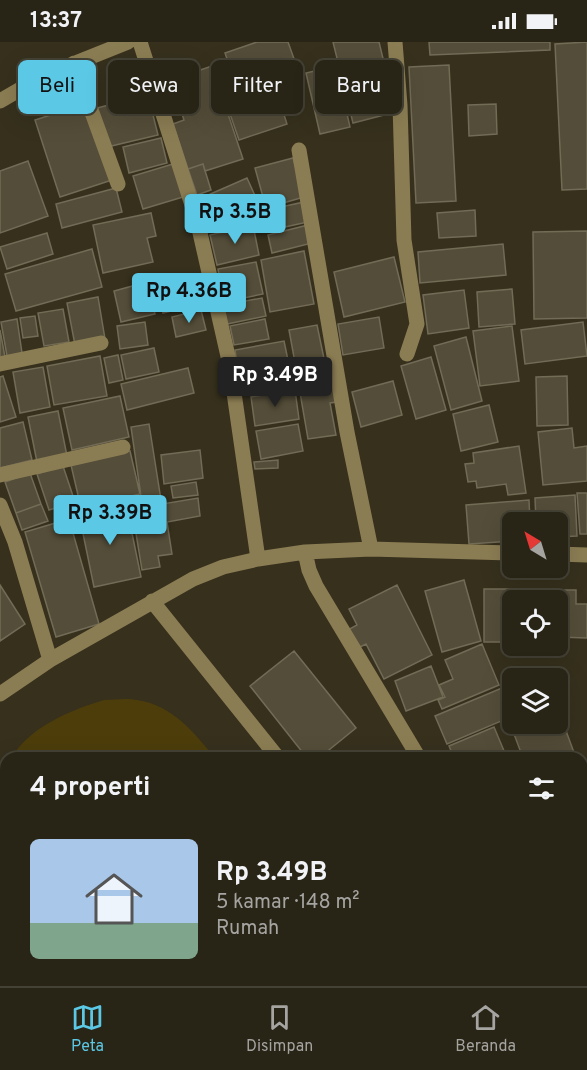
<!DOCTYPE html>
<html lang="id">
<meta charset="utf-8">
<style>
:root{--surface:#282416;--page:#343023;--text:#f1f3f6;--muted:#a5a4a1;--line:#444135;--accent:#5bc8e6}
body{margin:0;font-family:Overpass,sans-serif;background:var(--page);color:var(--text);height:100vh;display:flex;flex-direction:column;font-size:22px;white-space:nowrap}
*{box-sizing:border-box;margin:0}
p{font-size:20px;color:var(--muted)}
.icon{flex:none;width:33px;height:33px;fill:none;stroke:currentColor;stroke-width:2;stroke-linecap:round;stroke-linejoin:round}
.map{position:relative;flex:1;overflow:hidden}
.panel{position:absolute;left:0px;top:710px;width:588px;height:236px;display:flex;flex-direction:column;background:var(--surface);border-radius:18px 18px 0 0;box-shadow:0 6px 24px #0002,0 0 0 2px var(--line)}
.panel>*{flex:none}
.banner{position:absolute;left:18px;top:18px;width:552px;height:54px;display:flex;gap:12px}
.needle{width:39px;rotate:322deg}
.fabs{position:absolute;left:502px;top:470px;display:grid;gap:12px}
.fabs a{display:grid;place-items:center;width:66px;height:66px;border-radius:9px;background:var(--surface);box-shadow:0 6px 24px #0002,0 0 0 2px var(--line);font-size:30px}
.price{position:absolute;translate:-50% -51px;padding:0 14px;border-radius:6px;background:var(--accent);color:#111;font-size:20px;line-height:39px;filter:drop-shadow(0 2px 3px #0008)}
.price::after{content:'';position:absolute;left:50%;top:36px;width:18px;height:14px;margin-left:-9px;background:inherit;clip-path:polygon(0 0,100% 0,50% 100%)}
.price.on{background:#222;color:#fff}
ul{padding:0;list-style:none}
li{display:flex;align-items:center;gap:18px;height:150px;padding:0 30px}
li+li{border-top:2px solid var(--line)}
li span{display:grid;place-items:center;flex:none;width:168px;height:120px;border-radius:9px;color:#555}
li>.icon{margin-inline-start:auto}
span .icon{width:72px;height:72px;fill:#fffc;stroke-width:1}
li b{font-size:26px}
h2{display:flex;justify-content:space-between;align-items:center;height:72px;padding:0 30px;font-size:26px}
.pill{padding:0 21px;border-radius:9px;background:var(--surface);box-shadow:0 6px 24px #0002,0 0 0 2px var(--line);font-size:21px;line-height:54px}
.pill.on{background:var(--accent);color:#111}
.status{display:flex;justify-content:space-between;align-items:center;height:42px;padding:0 30px;background:var(--surface);direction:ltr}
.status svg{height:16px;fill:currentColor}
.menu{display:flex;justify-content:space-around;align-items:center;height:84px;border-top:2px solid var(--line);background:var(--surface);font-size:16px;color:var(--muted)}
.menu a{display:grid;justify-items:center;gap:3px}
.menu .on{color:var(--accent)}
.map>svg:first-child{display:block}
.green{fill:#4c3d0b}
.building{fill:#544d39;stroke:#726b56;stroke-width:1.5}
.lines{fill:none;stroke-linecap:round;stroke-linejoin:round}
.minor{stroke:#8b7d53;stroke-width:15}
</style>
<div class="status"><b>13:37</b><svg viewBox="0 0 49 12"><path d="M0 12V9h3v3zM5 12V6h3v6zM10 12V3h3v9zM15 12V0h3v12zM26 1h20v11H26zM47 4h2v5h-2z"/></svg></div>
<div class="map">
<svg width="587" height="944" viewBox="0 0 587 944">
<rect width="100%" height="100%" fill="#36301d"/>
<!-- green -->
<path class="green" d="M104 658C115 658 127 656 137 658 172 663 194 690 214 715H12C31 684 71 668 104 658Z
M6 726V826L0 816V736Z
M92 939H385L387 944H96Z"/>
<!-- building -->
<path class="building" d="M257 0H288L303 42 277 51 287 82 239 98 228 66 242 61 225 11Z
M333 0H379L396 70 353 81Z
M429 0H550V8L430 13Z
M587 0V147L562 148 555 2Z
M449 23 456 159 416 161 409 25Z
M212 24 243 117 205 129 203 122 188 127 173 82 184 78 171 38Z
M336 24 350 85 320 92 306 31Z
M148 53 158 93 107 105 97 66Z
M88 61 112 138 60 155 35 78Z
M496 62 497 92 469 94 468 63Z
M161 96 167 121 129 131 123 105Z
M293 116 304 155 266 166 255 126Z
M28 119 48 174 0 191V129Z
M173 122 183 155 143 167 133 134Z
M203 122 211 148 197 153 188 127Z
M247 136 261 167 220 185 206 154Z
M116 146 122 170 62 186 56 162Z
M304 160 308 180 271 188 267 168Z
M475 168 476 194 439 196 437 171Z
M151 171 156 194 147 196 153 220 103 231 93 183Z
M253 183 259 213 217 223 210 193Z
M308 183 312 201 272 211 268 193Z
M587 189V276L534 277 533 190Z
M47 191 53 212 7 227 0 205Z
M503 202 506 233 420 241 418 210Z
M92 207 102 245 16 269 5 232Z
M304 209 314 262 270 270 261 218Z
M394 215 405 260 344 275 334 230Z
M256 220 263 252 224 260 218 227Z
M194 237 200 262 163 271 157 245Z
M147 240 155 272 121 280 114 249Z
M512 247 515 282 479 285 477 250Z
M464 248 469 286 428 292 423 253Z
M98 255 105 297 75 303 67 261Z
M262 256 266 274 227 282 224 263Z
M63 267 69 300 44 304 38 271Z
M201 268 206 288 176 295 172 275Z
M35 274 38 294 23 296 20 276Z
M379 275 384 306 343 313 338 282Z
M17 277 22 311 7 314 1 280Z
M265 277 269 297 234 303 230 284Z
M145 280 148 303 120 307 117 284Z
M583 280 587 314 525 322 521 288Z
M317 283 327 331 298 337 289 288Z
M512 284 519 339 480 344 473 289Z
M0 288 5 315 0 316Z
M466 295 482 359 451 368 434 304Z
M284 299 289 323 239 333 235 308Z
M154 306 159 330 126 337 121 313Z
M118 313 123 338 109 341 104 316Z
M100 314 107 354 54 363 47 324Z
M431 315 446 368 416 377 401 324Z
M43 325 50 365 20 371 13 330Z
M188 326 194 351 127 368 121 342Z
M286 326 290 344 253 351 249 333Z
M3 334 16 375 0 380V335Z
M567 334 568 383 537 384 536 335Z
M393 339 402 373 361 385 352 350Z
M333 340 337 360 330 361 336 393 308 397 299 345Z
M295 348 299 377 255 384 251 355Z
M120 354 129 395 72 408 63 366Z
M489 363 498 400 461 409 453 372Z
M58 369 67 414 37 420 28 375Z
M23 380 32 418 0 426V386Z
M149 382 161 458 142 461 131 385Z
M298 382 303 409 261 417 256 389Z
M572 386 574 406 587 404V439L543 443 538 390Z
M519 404 526 451 508 453 506 442 477 446 476 439 468 440 465 422 474 421 473 411Z
M200 408 203 436 164 442 161 413Z
M130 409 140 452 81 466 71 423Z
M278 418V426L255 427 254 420Z
M63 424 75 460 49 468 37 432Z
M30 431 41 462 16 471 5 440Z
M196 440 198 453 173 456 171 444Z
M577 451H587V492H580Z
M575 453 577 494 558 495V480H536L535 456Z
M198 456 200 474 167 480 172 512 158 514 160 525 142 528 132 467Z
M529 458 530 480H513V499L469 502 466 463Z
M41 462 48 479 22 488 16 471Z
M126 462 141 535 94 545 79 472Z
M69 477 99 582 56 595 25 490Z
M464 538 481 599 442 610 425 549Z
M0 543 25 582 0 599Z
M397 543 432 613 384 637 366 602 356 607 346 589 357 583 349 567Z
M484 547H531V558H513V600H484Z
M548 548H576V562H587V596L558 595V558H548Z
M482 602 499 643 442 667 438 658 445 655 439 643 453 637 445 618Z
M294 609 356 686 319 716H307L250 644Z
M431 624 443 655 406 669 395 639Z
M502 646 513 674 447 702 435 674Z
M558 667 576 716H523L511 684 518 681H558Z
M494 685 507 716H454L449 704Z
M582 822H587V867H582Z
M582 880H587V907H582Z
M477 939H529L523 944H480Z"/>
<g class="lines">
<!-- minor -->
<path class="minor" d="M140 0 198 182 230 323 258 517
M395 0 400 63 404 198 417 282 407 312
M74 21 118 142
M0 59 43 34 128 0
M299 108 347 390 371 507
M0 322 101 301
M0 433 123 405
M0 463 15 500 50 618
M558 512 587 513
M152 559 278 716
M0 652 50 618 193 537 223 525 258 517 305 510
M419 716 316 544 309 528 305 510 371 507 513 511
M582 807 587 806
M0 922 6 934
M582 933H587
M543 939V944"/>
</g>
</svg>
<div class="fabs">
<a><svg class="needle" viewBox="-14 -14 28 28"><path d="M0-13l5 13h-10z" fill="#e53935"/><path d="M0 13l5-13h-10z" fill="#a5a4a1"/></svg></a>
<a><svg class="icon" aria-label="locate" viewBox="0 0 24 24"><circle cx="12" cy="12" r="6"/><path d="M12 2v4M12 18v4M2 12h4M18 12h4"/></svg></a>
<a><svg class="icon" aria-label="layers" viewBox="0 0 24 24"><path d="M12 4l9 5-9 5-9-5zM3 14l9 5 9-5"/></svg></a>
</div>
<b class="price" style="left:235px;top:203px">Rp 3.5B</b>
<b class="price" style="left:189px;top:282px">Rp 4.36B</b>
<b class="price on" style="left:275px;top:366px">Rp 3.49B</b>
<b class="price" style="left:110px;top:504px">Rp 3.39B</b>
<div class="banner">
<a class="pill on">Beli</a>
<a class="pill">Sewa</a>
<a class="pill">Filter</a>
<a class="pill">Baru</a>
</div>
<section class="panel">
<h2>4 properti<svg class="icon" aria-label="filters" viewBox="0 0 24 24"><path d="M4 7h16M4 17h16"/><circle cx="9" cy="7" r="2"/><circle cx="15" cy="17" r="2"/></svg></h2>
<ul>
<li><span style="background:linear-gradient(#a9c7e8 70%,#7fa58c 0)"><svg class="icon" aria-label="home" viewBox="0 0 24 24"><path d="M3 11l9-7 9 7M6 9v11h12V9"/></svg></span><div><b>Rp 3.49B</b><p>5 kamar · 148 m²</p><p>Rumah</p></div></li>
</ul>
</section>
</div>
<nav class="menu">
<a class="on"><svg class="icon" aria-label="map" viewBox="0 0 24 24"><path d="M3 6l6-2 6 2 6-2v14l-6 2-6-2-6 2zM9 4v14M15 6v14"/></svg>Peta</a>
<a><svg class="icon" aria-label="saved" viewBox="0 0 24 24"><path d="M7 4h10v16l-5-4-5 4z"/></svg>Disimpan</a>
<a><svg class="icon" aria-label="home" viewBox="0 0 24 24"><path d="M3 11l9-7 9 7M6 9v11h12V9"/></svg>Beranda</a>
</nav>
